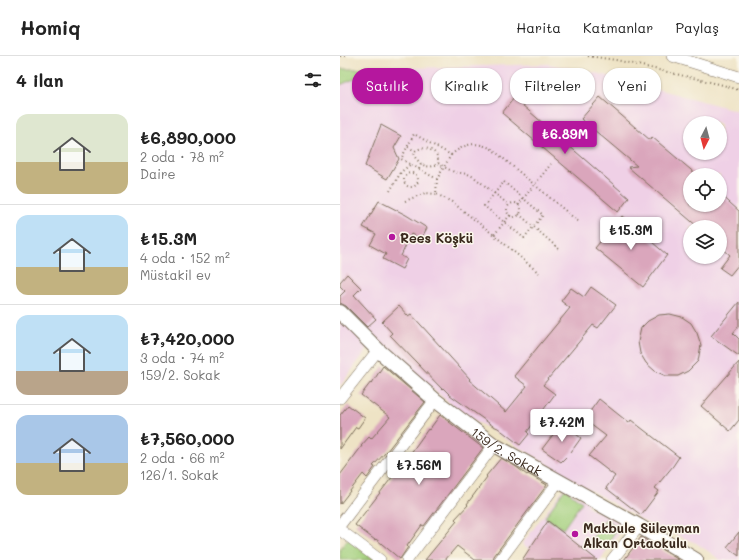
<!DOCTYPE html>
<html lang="tr">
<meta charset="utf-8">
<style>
:root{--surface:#fff;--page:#f2f2f2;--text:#222;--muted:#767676;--line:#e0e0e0;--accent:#b5179e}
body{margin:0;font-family:Mali,sans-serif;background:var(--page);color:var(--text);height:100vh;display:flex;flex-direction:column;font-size:15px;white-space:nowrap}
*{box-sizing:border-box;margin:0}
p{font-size:13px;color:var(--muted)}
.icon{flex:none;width:22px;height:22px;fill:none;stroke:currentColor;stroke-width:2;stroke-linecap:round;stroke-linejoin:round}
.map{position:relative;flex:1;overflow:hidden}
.drawer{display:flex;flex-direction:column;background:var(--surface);width:340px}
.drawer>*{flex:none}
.top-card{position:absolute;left:12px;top:12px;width:327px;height:36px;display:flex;gap:8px}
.needle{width:26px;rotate:186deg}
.controls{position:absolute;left:343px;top:60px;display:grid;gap:8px}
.controls a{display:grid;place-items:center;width:44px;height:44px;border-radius:50%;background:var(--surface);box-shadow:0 1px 3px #0004;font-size:20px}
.price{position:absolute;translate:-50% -34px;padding:0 9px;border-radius:4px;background:#fff;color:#222;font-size:13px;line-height:26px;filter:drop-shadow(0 1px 2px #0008)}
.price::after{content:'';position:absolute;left:50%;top:24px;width:12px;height:9px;margin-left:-6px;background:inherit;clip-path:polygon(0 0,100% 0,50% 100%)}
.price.selected{background:var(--accent);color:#fff}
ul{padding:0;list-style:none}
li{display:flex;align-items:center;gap:12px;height:100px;padding:0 16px}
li+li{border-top:1px solid var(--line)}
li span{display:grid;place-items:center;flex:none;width:112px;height:80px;border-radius:12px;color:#555}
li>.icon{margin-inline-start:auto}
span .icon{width:48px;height:48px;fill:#fffc;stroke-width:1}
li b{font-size:17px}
h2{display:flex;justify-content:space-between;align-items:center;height:48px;padding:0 16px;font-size:17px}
.pill{padding:0 14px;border-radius:16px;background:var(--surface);box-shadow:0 1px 3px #0004;font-size:14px;line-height:36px}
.pill.selected{background:var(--accent);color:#fff}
header{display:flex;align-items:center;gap:24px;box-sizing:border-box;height:56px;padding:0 20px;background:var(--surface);border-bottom:1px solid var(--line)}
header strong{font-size:19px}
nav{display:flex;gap:22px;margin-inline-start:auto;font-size:14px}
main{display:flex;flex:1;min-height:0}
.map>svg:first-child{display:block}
.built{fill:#efd0e6;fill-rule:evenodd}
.green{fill:#a3cf7b;stroke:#6f7c4c}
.building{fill:#daa6bc}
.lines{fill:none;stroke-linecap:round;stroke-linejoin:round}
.minor-casing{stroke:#7a6b58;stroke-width:12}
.tertiary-casing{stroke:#7a6b58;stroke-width:16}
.path{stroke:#7a6b58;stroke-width:2;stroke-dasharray:1 3;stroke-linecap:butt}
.minor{stroke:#fff;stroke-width:11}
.tertiary{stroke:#fff;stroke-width:14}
.poi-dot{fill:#b5179e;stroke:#fbf7ec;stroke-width:1.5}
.labels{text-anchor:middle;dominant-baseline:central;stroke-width:3;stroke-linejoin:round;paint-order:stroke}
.poi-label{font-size:13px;font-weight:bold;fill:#3b2a1e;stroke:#fbf7ec;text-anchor:start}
.street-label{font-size:13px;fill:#3b2a1e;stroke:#fbf7ec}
</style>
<header>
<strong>Homiq</strong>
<nav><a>Harita</a><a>Katmanlar</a><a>Paylaş</a></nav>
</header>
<main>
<section class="drawer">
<h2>4 ilan<svg class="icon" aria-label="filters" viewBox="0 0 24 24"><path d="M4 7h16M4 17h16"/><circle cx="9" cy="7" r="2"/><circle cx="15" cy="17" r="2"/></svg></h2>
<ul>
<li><span style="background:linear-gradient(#dfe7d0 60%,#c2b280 0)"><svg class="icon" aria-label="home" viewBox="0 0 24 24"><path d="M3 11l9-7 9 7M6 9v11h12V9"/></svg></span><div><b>₺6,890,000</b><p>2 oda · 78 m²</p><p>Daire</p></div></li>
<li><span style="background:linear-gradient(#bfe0f5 65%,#c2b280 0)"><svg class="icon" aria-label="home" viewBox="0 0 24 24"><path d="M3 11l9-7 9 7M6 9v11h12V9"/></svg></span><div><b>₺15.3M</b><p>4 oda · 152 m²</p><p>Müstakil ev</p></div></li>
<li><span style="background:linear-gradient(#bfe0f5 70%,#b9a48a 0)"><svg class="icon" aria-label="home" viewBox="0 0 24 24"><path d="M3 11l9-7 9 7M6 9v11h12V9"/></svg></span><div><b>₺7,420,000</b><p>3 oda · 74 m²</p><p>159/2. Sokak</p></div></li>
<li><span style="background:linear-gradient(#a9c7e8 60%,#c2b280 0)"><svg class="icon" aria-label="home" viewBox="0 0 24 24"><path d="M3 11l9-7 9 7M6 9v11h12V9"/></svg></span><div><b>₺7,560,000</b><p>2 oda · 66 m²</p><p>126/1. Sokak</p></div></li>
</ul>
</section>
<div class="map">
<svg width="399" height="504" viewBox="0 0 399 504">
<rect width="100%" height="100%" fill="#fbf7ec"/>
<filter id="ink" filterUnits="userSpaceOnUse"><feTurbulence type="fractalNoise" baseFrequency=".025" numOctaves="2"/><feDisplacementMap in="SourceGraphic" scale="8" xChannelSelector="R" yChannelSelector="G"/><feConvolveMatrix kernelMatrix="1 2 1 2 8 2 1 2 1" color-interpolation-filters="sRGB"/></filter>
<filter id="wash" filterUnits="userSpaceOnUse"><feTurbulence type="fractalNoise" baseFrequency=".012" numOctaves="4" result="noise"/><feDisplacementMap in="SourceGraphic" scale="16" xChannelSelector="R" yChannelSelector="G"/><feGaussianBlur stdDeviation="0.9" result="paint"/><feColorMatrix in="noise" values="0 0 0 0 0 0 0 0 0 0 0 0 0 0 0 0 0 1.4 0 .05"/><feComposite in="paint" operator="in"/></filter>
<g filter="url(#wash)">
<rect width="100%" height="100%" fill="#eee3c5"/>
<!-- built -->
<path class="built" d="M209 8 260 18 399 55V504H381L356 487 307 467 229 422 115 352 0 254V29L38 13ZM350 67H380V97H350ZM350 119H380V149H350ZM350 171H380V201H350Z
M0 263 29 291 0 330Z
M224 432 249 446 247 449 256 456 259 452 287 467 260 504H205L182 488Z"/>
<!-- green -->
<path class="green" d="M0 13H38L0 29Z
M225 433 242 446 223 473 205 461Z
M265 463 278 471 264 493 251 484Z
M8 483 35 504H0V493Z"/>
<g id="blocks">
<!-- building -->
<path class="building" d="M260 41 310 84 312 81 357 119H350V149H380V138L399 155V208L390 219 380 212 390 199 380 190V171H358L288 111 297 110 241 63Z
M174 42 289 142 278 156 162 57Z
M41 69 61 80 54 92 59 103 47 123 25 110Z
M39 145 66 159 87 172 81 183 71 178 61 200 67 203 62 213 43 203 46 198 30 189 36 178 23 171Z
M282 160 327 199 303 231 255 192Z
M7 218 21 232 14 239 36 263 27 271 6 250 0 247V240L5 235 0 230V226Z
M251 231 276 249 258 272 253 269 203 329 215 338 187 376 189 378 180 389 158 372 153 370 110 339 103 332 102 333 50 279 52 277 42 266 59 250 68 260 71 258 130 323 129 324 166 356 187 330 174 320 230 252 221 245 231 232 244 241Z
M399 246V270L393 277 399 283V300L371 280Z
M330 258 342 261 351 267 357 277 361 289 358 305 348 315 338 320H326L315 315 306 307 300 297 298 286 301 272 308 265 319 259Z
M399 306V364L390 375 361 350Z
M43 310 85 346 47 395 33 410 35 411 27 422 23 418 0 448V419L22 390H21L29 381 31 383 50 361 21 339 31 326 32 327Z
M259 343 289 367 291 364 339 401 333 410 315 432 319 435 301 459 266 432 275 420 249 400 266 380 242 362 251 354Z
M8 349 25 362 18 372 16 371 0 393V359Z
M100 359 143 392 84 470 82 469 67 490 68 491 60 503 36 483 35 484 15 469 53 420 52 419 61 407 63 408 88 373 89 374Z
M222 367 241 382 231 396 221 406 202 393Z
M161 402 175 410 187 419 188 418 207 429 154 500 153 504H135L117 490 105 504H85L117 465 115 463 128 449 127 448 147 421 146 420Z
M208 465 257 504H182Z
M399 476V500L387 491Z
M301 481 339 504H284Z"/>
</g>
</g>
<g filter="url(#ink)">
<use href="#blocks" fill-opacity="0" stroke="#7a6b58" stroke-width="1"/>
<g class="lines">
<defs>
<path id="minor" d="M332 0 399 21
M0 342 38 294
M0 469 95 344
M0 474 40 504
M67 504 154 389
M160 504 218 426
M272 504 299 470"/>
<g id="tertiary">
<path id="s1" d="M0 256 38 294 95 344 154 389 299 470 356 504"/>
</g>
</defs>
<!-- minor casing -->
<use href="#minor" class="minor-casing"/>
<!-- tertiary casing -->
<use href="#tertiary" class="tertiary-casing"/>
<!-- path -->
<path class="path" d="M0 0H7
M248 0 276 4 383 29 399 34
M68 91 75 95
M111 99C125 87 136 85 152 93L240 167
M81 108 74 100 75 95C84 88 100 95 98 107
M79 113 81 108C87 111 93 112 98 107L104 111 111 99 74 78 61 103 97 123 104 111 114 116 128 118 134 121 169 149
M64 124a7 7 0 1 1 14 0a7 7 0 1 1-14 0Z
M97 123 96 138 112 146 154 179
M164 126 203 159 184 182 144 150Z
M50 135 61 116 71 108
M65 145 85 137 96 138
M167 154a7 7 0 1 1 14 0a7 7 0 1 1-14 0Z
M178 149 211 108
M179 158 219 193
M170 159 154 179 199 217"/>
<!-- minor -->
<use href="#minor" class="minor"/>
<!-- tertiary -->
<use href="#tertiary" class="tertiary"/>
</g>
</g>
<!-- markers -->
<g class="poi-dot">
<circle cx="52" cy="181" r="4"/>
<circle cx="235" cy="478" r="4"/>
</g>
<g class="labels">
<!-- poi labels -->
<g class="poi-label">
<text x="60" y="181">Rees Köşkü</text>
<text x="243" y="471">Makbule Süleyman<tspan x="243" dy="15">Alkan Ortaokulu</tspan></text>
</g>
<!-- street labels -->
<g class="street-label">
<text stroke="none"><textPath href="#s1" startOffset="218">159/2. Sokak</textPath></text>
</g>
</g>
</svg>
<div class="controls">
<a><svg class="needle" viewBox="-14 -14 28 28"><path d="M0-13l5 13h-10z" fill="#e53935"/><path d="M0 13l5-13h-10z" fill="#767676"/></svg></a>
<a><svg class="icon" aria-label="locate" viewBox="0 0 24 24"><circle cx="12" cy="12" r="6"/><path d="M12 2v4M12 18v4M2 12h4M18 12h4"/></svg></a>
<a><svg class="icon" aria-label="layers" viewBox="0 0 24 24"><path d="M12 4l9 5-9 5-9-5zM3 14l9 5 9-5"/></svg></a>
</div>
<b class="price selected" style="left:225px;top:99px">₺6.89M</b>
<b class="price" style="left:291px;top:195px">₺15.3M</b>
<b class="price" style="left:222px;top:387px">₺7.42M</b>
<b class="price" style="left:79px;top:430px">₺7.56M</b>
<div class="top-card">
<a class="pill selected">Satılık</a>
<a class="pill">Kiralık</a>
<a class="pill">Filtreler</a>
<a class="pill">Yeni</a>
</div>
</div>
</main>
